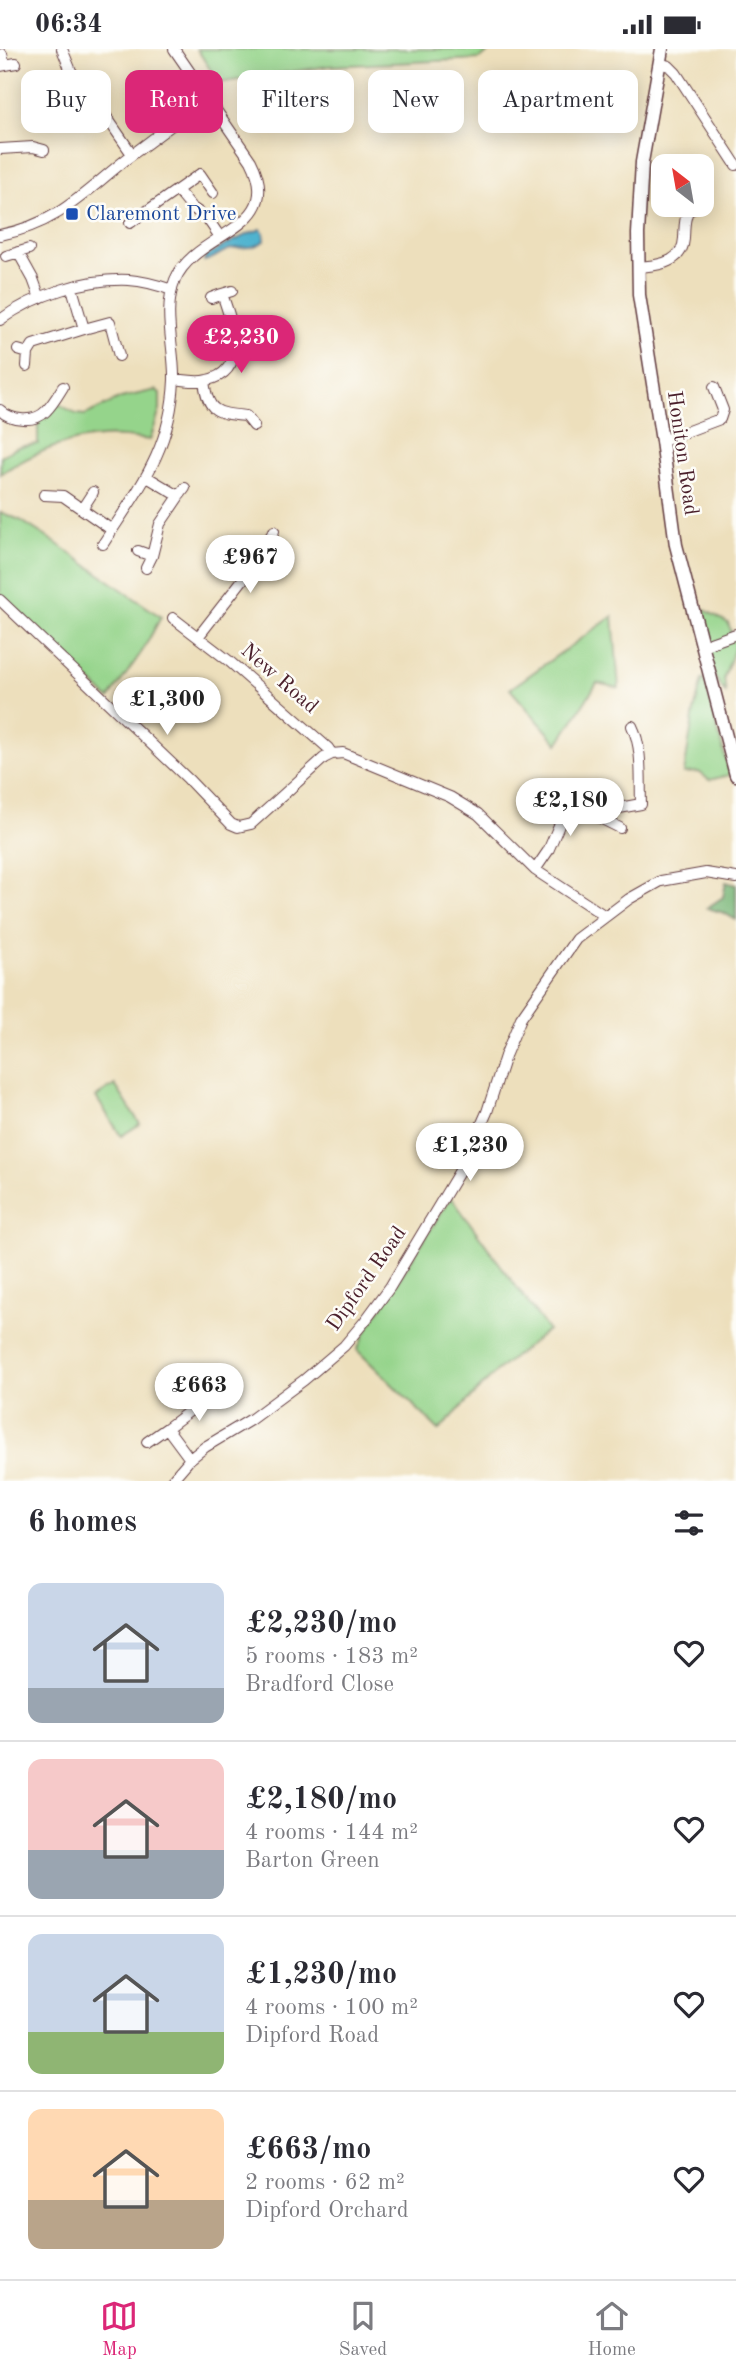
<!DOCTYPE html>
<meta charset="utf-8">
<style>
:root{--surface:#fff;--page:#f7f7f7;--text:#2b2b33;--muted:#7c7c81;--line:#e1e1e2;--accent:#db2777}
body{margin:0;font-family:"Old Standard TT",serif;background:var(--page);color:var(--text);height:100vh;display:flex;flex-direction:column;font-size:26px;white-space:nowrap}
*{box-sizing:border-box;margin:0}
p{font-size:23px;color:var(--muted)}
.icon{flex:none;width:38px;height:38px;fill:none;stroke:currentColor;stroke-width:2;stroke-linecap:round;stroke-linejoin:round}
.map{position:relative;height:1432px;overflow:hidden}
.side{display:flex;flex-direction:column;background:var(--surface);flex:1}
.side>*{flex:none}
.banner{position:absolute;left:21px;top:21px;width:695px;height:63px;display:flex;gap:14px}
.needle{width:46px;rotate:329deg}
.tools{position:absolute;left:651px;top:105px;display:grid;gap:14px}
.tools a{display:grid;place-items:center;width:63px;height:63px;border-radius:14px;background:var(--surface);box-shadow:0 4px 18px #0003;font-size:35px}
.price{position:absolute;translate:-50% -60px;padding:0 16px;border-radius:24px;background:#fff;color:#222;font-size:23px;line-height:46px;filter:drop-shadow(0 2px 4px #0008)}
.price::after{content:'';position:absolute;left:50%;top:42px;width:21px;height:16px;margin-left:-10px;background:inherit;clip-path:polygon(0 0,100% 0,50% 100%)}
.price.current{background:var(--accent);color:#fff}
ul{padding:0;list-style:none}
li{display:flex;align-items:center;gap:21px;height:175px;padding:0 28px}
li+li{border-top:2px solid var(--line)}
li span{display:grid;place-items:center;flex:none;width:196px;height:140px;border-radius:14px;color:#555}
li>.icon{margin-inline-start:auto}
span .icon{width:84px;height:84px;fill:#fffc;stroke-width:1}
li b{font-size:30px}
h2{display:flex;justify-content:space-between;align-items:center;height:84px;padding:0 28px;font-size:30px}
.tag{padding:0 24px;border-radius:14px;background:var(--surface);box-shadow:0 4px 18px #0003;font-size:24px;line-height:63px}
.tag.current{background:var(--accent);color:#fff}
.status{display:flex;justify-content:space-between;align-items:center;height:49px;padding:0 35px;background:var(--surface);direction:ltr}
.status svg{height:19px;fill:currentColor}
.dock{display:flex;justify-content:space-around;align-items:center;height:98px;border-top:2px solid var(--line);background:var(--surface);font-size:19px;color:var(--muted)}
.dock a{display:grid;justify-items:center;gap:4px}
.dock .current{color:var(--accent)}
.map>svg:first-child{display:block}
.green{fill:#95d48b;stroke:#707a5b;stroke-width:2}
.forest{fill:#78b677;stroke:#616a51;stroke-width:2}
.water{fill:#50b3cf;stroke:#4d697d;stroke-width:2}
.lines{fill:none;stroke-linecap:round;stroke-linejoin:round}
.minor-casing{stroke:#623c41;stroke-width:12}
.tertiary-casing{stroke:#623c41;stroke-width:15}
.minor{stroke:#fff;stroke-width:10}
.tertiary{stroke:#fff;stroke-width:12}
.transit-dot{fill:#1a4fb4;stroke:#fdfcf7;stroke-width:2.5}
.labels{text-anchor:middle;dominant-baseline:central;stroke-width:5;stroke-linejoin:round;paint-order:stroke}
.transit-label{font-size:21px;fill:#164399;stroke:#fdfcf7;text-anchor:start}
.street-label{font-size:21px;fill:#4a1f2b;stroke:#fdfcf7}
</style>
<div class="status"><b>06:34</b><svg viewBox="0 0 49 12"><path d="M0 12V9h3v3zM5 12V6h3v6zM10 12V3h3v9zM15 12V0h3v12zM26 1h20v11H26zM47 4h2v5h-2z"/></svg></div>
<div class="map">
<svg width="736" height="1432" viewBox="0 0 736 1432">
<rect width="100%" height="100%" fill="#fdfcf7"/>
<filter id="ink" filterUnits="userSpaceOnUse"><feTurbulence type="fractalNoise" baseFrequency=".0143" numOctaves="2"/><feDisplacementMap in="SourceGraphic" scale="14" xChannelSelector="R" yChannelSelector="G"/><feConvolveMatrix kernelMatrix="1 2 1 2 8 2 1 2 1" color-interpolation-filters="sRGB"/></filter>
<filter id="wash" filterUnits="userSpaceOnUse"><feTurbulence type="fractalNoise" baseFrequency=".00686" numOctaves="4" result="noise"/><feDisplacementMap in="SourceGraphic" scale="28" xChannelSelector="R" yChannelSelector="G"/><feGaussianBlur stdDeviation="1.57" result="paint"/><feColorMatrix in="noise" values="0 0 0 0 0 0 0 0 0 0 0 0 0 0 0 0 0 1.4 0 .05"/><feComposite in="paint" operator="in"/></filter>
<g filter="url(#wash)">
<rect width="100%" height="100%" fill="#eddfbc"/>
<!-- green -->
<path class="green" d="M197 0H488L489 3 480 10 329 17 219 34Z
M156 341 160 344V361L150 391C134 389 118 386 101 388 65 390 30 406 0 425L1 407 18 398 38 395V371L56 356 59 355 76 365 85 366 121 349Z
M0 463 20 471 50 490 161 568 143 601 109 650 0 545Z
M695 555 728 574 736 595 724 629 726 645 714 627 709 607 713 596 710 586 702 580Z
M613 567 619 639 597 634 558 695 510 640Z
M704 630 730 726 709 731 699 723 684 724 694 662 702 631Z
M115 1036 140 1075 121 1087 96 1048Z
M451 1148 548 1281 498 1321 439 1381 357 1301 364 1286Z"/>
<!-- forest -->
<path class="forest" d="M726 833 736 836V871L724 864 707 859 723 848Z"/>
<!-- water -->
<path class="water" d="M261 180 264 184 265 191C254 201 244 197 231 200 221 202 214 211 204 212L205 208C223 197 241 187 261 180Z"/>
</g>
<g filter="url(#ink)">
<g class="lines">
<defs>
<path id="minor" d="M62 0 71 22 101 60 132 105
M2 5 5 16
M659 14 669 17 676 24 736 116
M0 17 16 14
M0 100 33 98 44 101
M177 141 200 125 213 144
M688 162 699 157
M130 174 177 141 191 158 207 169 220 188
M0 186C61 174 86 141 133 105 157 87 182 68 207 51
M18 203 33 230 40 249
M6 207 29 200
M638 218C654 217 678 215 683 196 686 183 682 177 688 162L686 156
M211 249 222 245
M0 271C34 246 86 229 129 231 143 232 158 236 172 241
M84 280 110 273 119 307
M236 295 273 300
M18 301 28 304 27 317
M28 304 33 296 84 280 72 239
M174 330C185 331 197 334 207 331 250 322 232 273 222 245L232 242
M204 332C208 364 217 364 246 367L254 377
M0 361C11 372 35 374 46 362 53 355 58 346 63 338
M662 392 720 370 723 361 714 338
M44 446 63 447 112 481
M179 447 185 439
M82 460 93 443
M103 495C139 439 171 401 174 331 175 299 162 263 175 231 196 181 287 182 251 112L174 0
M138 502 152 507
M146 519 152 507 160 475 179 447 147 428
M0 551 188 730 231 775 238 778 251 775 324 709 332 705 343 704 450 748 478 765 535 821 605 867
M173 569 229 612 328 699 332 705
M198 588 244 529 274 482
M702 597 736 585
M608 771 614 760 641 755C640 731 643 699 632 677
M535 821 548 802 560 774 568 765 576 764 596 767 620 779
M147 1393 167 1379
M190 1410 167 1379 195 1358 214 1339
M171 1432 190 1410 205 1398 250 1371 304 1331 344 1297 365 1272 390 1238 465 1113 487 1063 505 1007 521 969 576 890 629 850 661 832 706 824 736 829"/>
<path id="tertiary" d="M662 0 642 113 638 185 639 246 662 392 676 496 736 726"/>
</defs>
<!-- minor casing -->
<use href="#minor" class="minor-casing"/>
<!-- tertiary casing -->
<use href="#tertiary" class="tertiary-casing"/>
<!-- minor -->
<use href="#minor" class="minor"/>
<!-- tertiary -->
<use href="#tertiary" class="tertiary"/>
</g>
</g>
<!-- markers -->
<rect class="transit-dot" x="65" y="158" width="14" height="14" rx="3.5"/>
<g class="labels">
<!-- transit labels -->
<g class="transit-label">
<text x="86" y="165">Claremont Drive</text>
</g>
<!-- street labels -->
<g class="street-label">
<text transform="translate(682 404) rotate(82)">Honiton Road</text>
<text transform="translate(279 630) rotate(41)">New Road</text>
<text transform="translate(367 1230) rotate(-55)">Dipford Road</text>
</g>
</g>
</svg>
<div class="tools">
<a><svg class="needle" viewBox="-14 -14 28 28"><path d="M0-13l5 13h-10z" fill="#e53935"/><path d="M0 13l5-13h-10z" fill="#7c7c81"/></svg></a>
</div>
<b class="price current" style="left:241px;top:326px">£2,230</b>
<b class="price" style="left:250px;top:546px">£967</b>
<b class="price" style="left:167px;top:688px">£1,300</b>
<b class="price" style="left:570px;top:789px">£2,180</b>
<b class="price" style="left:470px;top:1134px">£1,230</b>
<b class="price" style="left:199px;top:1374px">£663</b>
<div class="banner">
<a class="tag">Buy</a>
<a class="tag current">Rent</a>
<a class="tag">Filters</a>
<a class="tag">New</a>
<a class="tag">Apartment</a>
</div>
</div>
<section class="side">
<h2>6 homes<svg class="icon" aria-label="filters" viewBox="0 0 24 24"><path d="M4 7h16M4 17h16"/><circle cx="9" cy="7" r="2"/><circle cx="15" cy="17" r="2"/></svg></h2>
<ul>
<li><span style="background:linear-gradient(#c9d6e8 75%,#9aa5b1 0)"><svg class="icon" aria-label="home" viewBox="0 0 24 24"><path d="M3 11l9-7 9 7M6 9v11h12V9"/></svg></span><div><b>£2,230/mo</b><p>5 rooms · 183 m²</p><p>Bradford Close</p></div><svg class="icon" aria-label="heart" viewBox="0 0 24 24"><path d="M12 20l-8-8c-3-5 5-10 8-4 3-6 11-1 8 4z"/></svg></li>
<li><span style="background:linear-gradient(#f6c9c9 65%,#9aa5b1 0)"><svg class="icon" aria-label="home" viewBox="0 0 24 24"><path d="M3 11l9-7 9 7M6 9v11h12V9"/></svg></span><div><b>£2,180/mo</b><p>4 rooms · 144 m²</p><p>Barton Green</p></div><svg class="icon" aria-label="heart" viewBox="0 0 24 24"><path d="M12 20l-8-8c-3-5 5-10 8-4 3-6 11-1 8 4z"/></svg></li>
<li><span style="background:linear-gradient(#c9d6e8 70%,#8fb573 0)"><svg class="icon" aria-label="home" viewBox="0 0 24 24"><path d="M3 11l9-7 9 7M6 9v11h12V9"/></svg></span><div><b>£1,230/mo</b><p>4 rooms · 100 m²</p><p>Dipford Road</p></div><svg class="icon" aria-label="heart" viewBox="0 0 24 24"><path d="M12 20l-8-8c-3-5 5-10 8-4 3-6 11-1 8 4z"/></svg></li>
<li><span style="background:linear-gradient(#ffd9b3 65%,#b9a48a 0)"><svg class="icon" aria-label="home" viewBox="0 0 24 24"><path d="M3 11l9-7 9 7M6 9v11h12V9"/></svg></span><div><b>£663/mo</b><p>2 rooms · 62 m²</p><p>Dipford Orchard</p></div><svg class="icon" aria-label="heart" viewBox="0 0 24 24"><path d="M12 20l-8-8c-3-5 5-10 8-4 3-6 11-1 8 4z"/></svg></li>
</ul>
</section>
<nav class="dock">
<a class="current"><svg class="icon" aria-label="map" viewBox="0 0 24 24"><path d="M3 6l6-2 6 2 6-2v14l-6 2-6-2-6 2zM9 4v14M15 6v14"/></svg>Map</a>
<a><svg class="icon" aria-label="saved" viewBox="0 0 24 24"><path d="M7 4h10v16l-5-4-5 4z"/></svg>Saved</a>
<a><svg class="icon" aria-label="home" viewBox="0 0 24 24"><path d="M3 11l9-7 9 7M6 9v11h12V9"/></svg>Home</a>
</nav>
